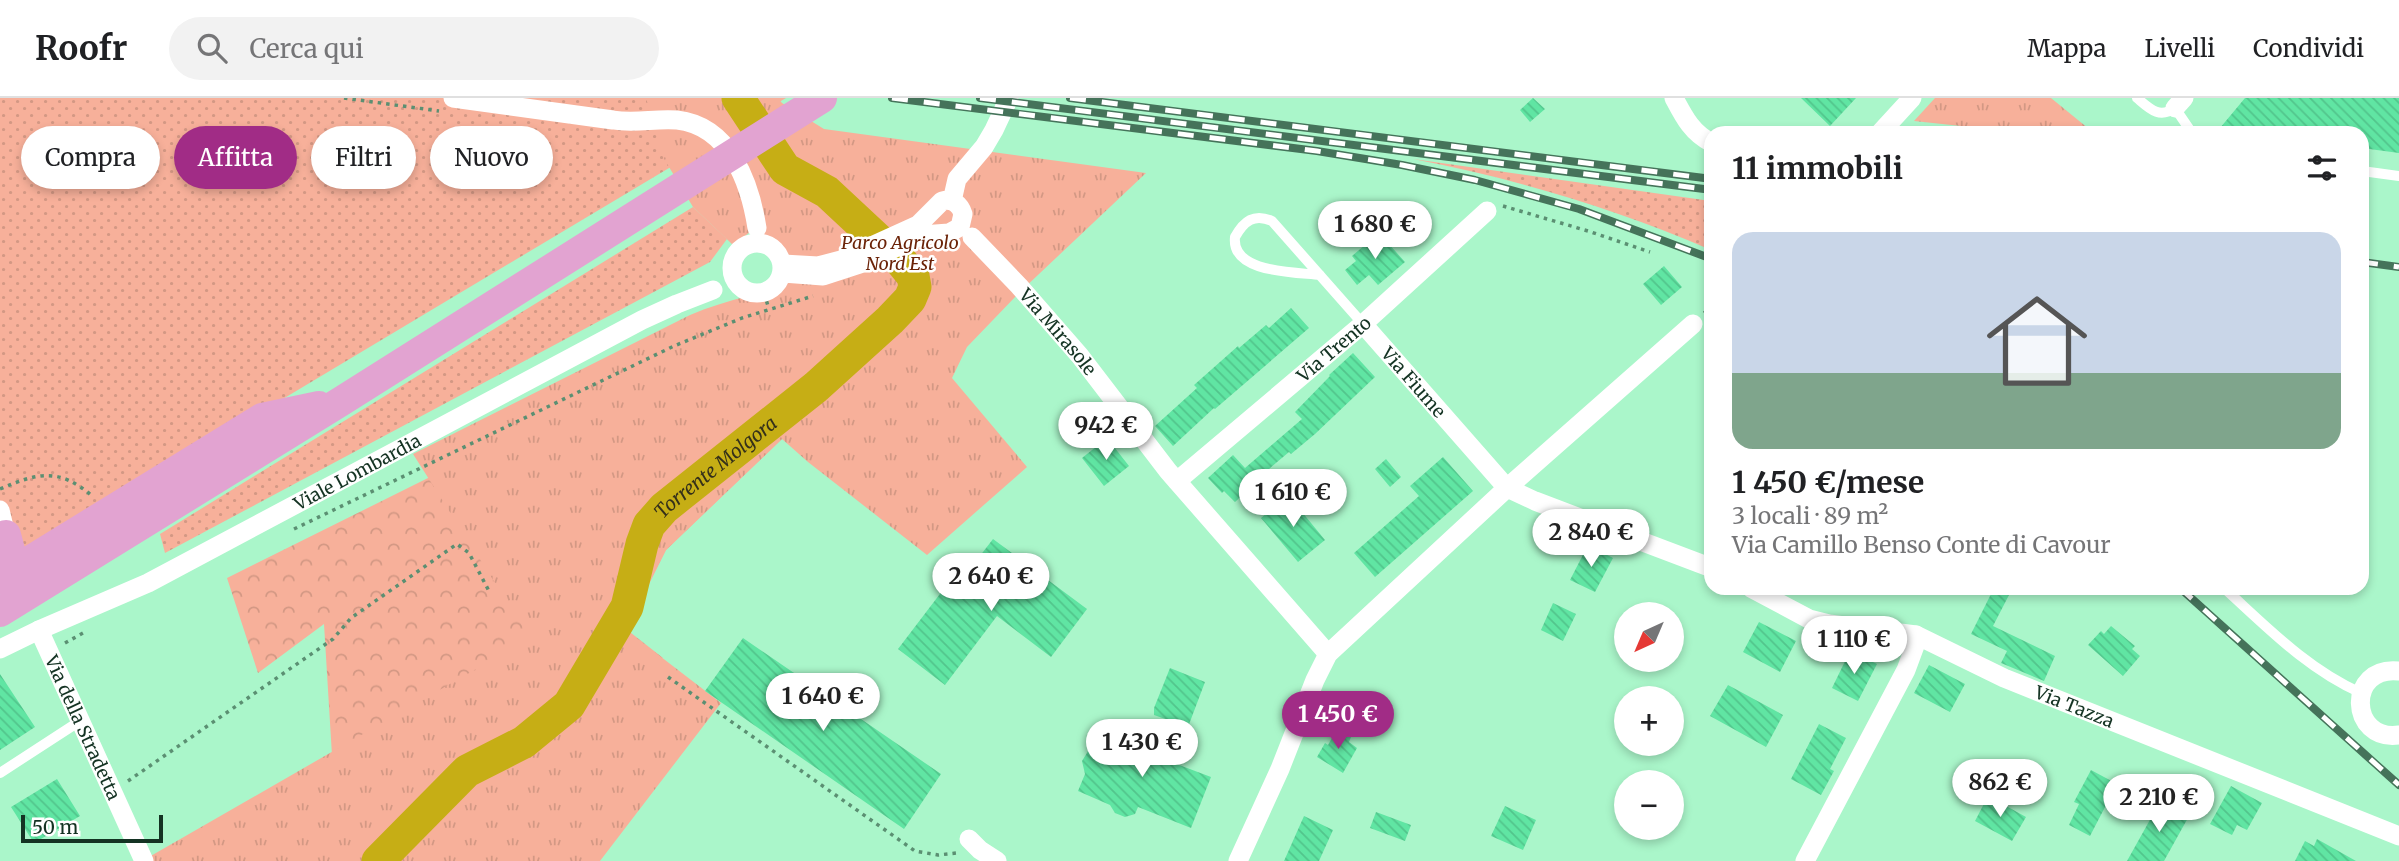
<!DOCTYPE html>
<html lang="it">
<meta charset="utf-8">
<style>
:root{--surface:#fff;--page:#f2f2f2;--text:#202124;--muted:#757577;--line:#e0e0e0;--accent:#a12c86}
body{margin:0;font-family:Merriweather,serif;background:var(--page);color:var(--text);height:100vh;display:flex;flex-direction:column;font-size:26px;white-space:nowrap}
*{box-sizing:border-box;margin:0}
p{font-size:23px;color:var(--muted)}
.icon{flex:none;width:38px;height:38px;fill:none;stroke:currentColor;stroke-width:2;stroke-linecap:round;stroke-linejoin:round}
.map{position:relative;flex:1;overflow:hidden}
.panel{position:absolute;left:1704px;top:28px;width:665px;height:469px;display:flex;flex-direction:column;background:var(--surface);border-radius:21px;box-shadow:0 4px 10px #0003}
.panel>*{flex:none}
.top-card{position:absolute;left:21px;top:28px;width:665px;height:63px;display:flex;gap:14px}
.needle{width:46px;rotate:224deg}
.buttons{position:absolute;left:1614px;top:504px;display:grid;gap:14px}
.buttons a{display:grid;place-items:center;width:70px;height:70px;border-radius:50%;background:var(--surface);box-shadow:0 4px 10px #0003;font-size:35px}
.scale{position:absolute;left:21px;bottom:18px;width:142px;box-sizing:border-box;padding-left:7px;border:4px solid #143323;border-top:0;font-size:19px;line-height:24px;white-space:nowrap;color:#143323;-webkit-text-stroke:5px #fff;paint-order:stroke}
.price{position:absolute;translate:-50% -60px;padding:0 16px;border-radius:24px;background:#fff;color:#222;font-size:23px;line-height:46px;filter:drop-shadow(0 2px 4px #0008)}
.price::after{content:'';position:absolute;left:50%;top:42px;width:21px;height:16px;margin-left:-10px;background:inherit;clip-path:polygon(0 0,100% 0,50% 100%)}
.price.current{background:var(--accent);color:#fff}
ul{padding:0;list-style:none}
li{display:grid;align-content:center;gap:14px;height:371px;padding:0 28px}
li+li{border-top:2px solid var(--line)}
li span{display:grid;place-items:center;height:217px;border-radius:21px;color:#555}
li>.icon{margin-inline-start:auto}
span .icon{width:126px;height:126px;fill:#fffc;stroke-width:1}
li b{font-size:30px}
h2{display:flex;justify-content:space-between;align-items:center;height:84px;padding:0 28px;font-size:30px}
.chip{padding:0 24px;border-radius:32px;background:var(--surface);box-shadow:0 4px 10px #0003;font-size:24px;line-height:63px}
.chip.current{background:var(--accent);color:#fff}
header{display:flex;align-items:center;gap:42px;box-sizing:border-box;height:98px;padding:0 35px;background:var(--surface);border-bottom:2px solid var(--line)}
header strong{font-size:33px}
nav{display:flex;gap:38px;margin-inline-start:auto;font-size:24px}
.search{width:490px;height:63px;background:var(--page);display:flex;align-items:center;gap:18px;box-sizing:border-box;padding:0 24px;border-radius:38px;color:var(--muted);font-size:26px}
.map>svg:first-child{display:block}
.grass{fill:url(#grass-dots)}
.forest{fill:url(#forest-crowns)}
.park{fill:url(#park-tufts)}
.lines{fill:none;stroke-linecap:round;stroke-linejoin:round}
.river{stroke:#c6ae15;stroke-width:33}
.building{fill:url(#building-back-hatch)}
.path{stroke:#5b8f72;stroke-width:3.5;stroke-dasharray:3.5 5;stroke-linecap:butt}
.service{stroke:#fff;stroke-width:10}
.minor{stroke:#fff;stroke-width:19}
.primary{stroke:#e2a3d1;stroke-width:30}
.rail-casing{stroke:#45735a;stroke-width:8}
.rail{stroke:#fff;stroke-width:5;stroke-dasharray:16;stroke-linecap:butt}
.labels{text-anchor:middle;dominant-baseline:central;stroke-width:5;stroke-linejoin:round;paint-order:stroke}
.park-label{font-size:18px;font-style:italic;fill:#6b2308;stroke:#fff}
.street-label{font-size:18px;fill:#143323;stroke:#fff}
.water-label{font-size:19px;font-style:italic;fill:#34301a;stroke:#fff}
</style>
<header>
<strong>Roofr</strong>
<div class="search"><svg class="icon" aria-label="search" viewBox="0 0 24 24"><circle cx="10" cy="10" r="6"/><path d="M15 15l6 6"/></svg>Cerca qui</div>
<nav><a>Mappa</a><a>Livelli</a><a>Condividi</a></nav>
</header>
<div class="map">
<svg width="2399" height="763" viewBox="0 0 2399 763">
<defs>
<pattern id="grass-dots" width="8" height="8" patternUnits="userSpaceOnUse" patternTransform="scale(1.75)"><rect width="8" height="8" fill="#f7b09a"/><path d="M2 2h.1M6 6h.1" fill="none" stroke="#d39884" stroke-width="1.8" stroke-linecap="round"/></pattern>
<pattern id="forest-crowns" width="20" height="18" patternUnits="userSpaceOnUse" patternTransform="scale(1.75)"><rect width="20" height="18" fill="#f7b09a"/><path d="M2 6a3 3 0 1 1 6 0M12 15a3 3 0 1 1 6 0" fill="none" stroke="#d39884"/></pattern>
<pattern id="park-tufts" width="24" height="20" patternUnits="userSpaceOnUse" patternTransform="scale(1.75)"><rect width="24" height="20" fill="#f7b09a"/><path d="M3 7l-1-3M5 7V3M7 7l1-3M15 17l-1-3M17 17v-4M19 17l1-3" fill="none" stroke="#d39884"/></pattern>
<pattern id="building-back-hatch" width="6" height="6" patternUnits="userSpaceOnUse" patternTransform="scale(1.75)"><rect width="6" height="6" fill="#60e5a3"/><path d="M-1 5l2 2M0 0l6 6M5-1l2 2" fill="none" stroke="#52c58c"/></pattern>
</defs>
<rect width="100%" height="100%" fill="#aaf6ca"/>
<!-- grass -->
<path class="grass" d="M0 0H786L27 454 0 412Z
M1413 61 1711 103V152C1615 110 1516 81 1413 61Z
M693 109 727 141 710 164 165 455 160 436Z"/>
<!-- forest -->
<path class="forest" d="M782 341 666 452 626 531 663 560 336 723 324 526 258 575 227 480 428 380Z"/>
<!-- park -->
<path class="park" d="M646 0H778L782 5 824 31 1146 75 1021 193 967 249 952 280 1027 369 927 457 808 364 782 341 666 452 626 532 721 605 600 763H142L530 540 413 356 690 217C709 209 728 203 748 198 756 196 768 196 775 192 786 186 790 168 785 157 779 142 764 138 750 134L733 147 693 109 663 59Z
M1935 0H2051L2089 31 2086 35H2027L1914 23Z"/>
<g class="lines">
<!-- river -->
<path class="river" id="s1" d="M378 763 467 673 524 644 569 607 627 509 642 446 649 427 664 410 816 289 890 222 910 201 915 189 913 178 900 162 827 94 785 71 738 0"/>
</g>
<!-- building -->
<path class="building" d="M1533 0 1545 11 1530 24 1520 12Z
M1801 0H1856L1830 28Z
M2245 0H2399V55L2362 50V35H2255L2220 30Z
M1379 135 1405 164 1378 187 1369 177 1357 187 1345 172 1356 163 1352 158Z
M1664 168 1682 189 1661 207 1643 186Z
M1291 210 1309 230 1215 311 1214 310 1173 348 1155 328 1197 290 1194 287 1238 248 1239 250 1266 227 1269 230Z
M1353 255 1375 279 1315 336 1291 356 1289 354 1256 382 1258 383 1235 404 1224 393 1222 395 1208 380 1233 357 1245 370 1302 321 1295 314 1330 278 1329 277Z
M1107 340 1129 368 1104 388 1082 360Z
M1443 359 1473 393 1375 479 1354 455 1419 398 1410 388Z
M1386 361 1401 379 1390 389 1375 371Z
M1288 397 1325 442 1298 464 1261 420Z
M993 441 1087 511 1051 559 997 518 945 587 898 551 949 484 956 489Z
M1588 447 1613 460 1595 494 1570 482Z
M1994 490 2009 497 1993 528 2055 558 2044 583 2001 565 2007 553 1971 536Z
M1553 505 1576 516 1563 543 1541 532Z
M1759 524 1796 543 1780 574 1743 554Z
M2111 528 2135 548 2132 551 2140 558 2123 578 2088 547 2101 533 2104 536Z
M743 540 941 676 904 731 705 593Z
M1850 553 1877 566 1858 603 1832 590Z
M1929 567 1965 586 1950 614 1914 595Z
M1170 570 1205 584 1188 629 1154 617V610Z
M0 576 35 629 0 652Z
M1728 587 1783 617 1766 649 1710 618Z
M1819 626 1846 640 1830 671 1834 673 1821 697 1791 681Z
M1106 629 1137 643 1148 636 1163 648 1158 659 1211 679 1191 730 1138 709 1135 716 1125 719 1115 715 1110 707 1078 693 1085 676 1082 663 1090 650 1099 649Z
M1337 631 1351 639 1349 644 1357 650 1343 675 1317 659 1325 645 1328 647Z
M2091 672 2117 686 2090 738 2069 727 2079 706 2074 704Z
M57 681 80 718 34 745 11 709Z
M2231 688 2262 705 2247 732 2237 727 2232 737 2210 726Z
M1988 698 2026 719 2012 743 1975 723Z
M2161 702 2189 718 2164 763H2127Z
M1505 708 1536 722 1523 752 1491 738Z
M1376 714 1411 727 1405 743 1370 730Z
M1304 718 1333 732 1319 763H1284Z
M2317 741 2356 763H2295L2305 743 2314 748Z"/>
<g class="lines">
<!-- path -->
<path class="path" d="M344 0 439 13
M1503 108 1588 133 1650 154
M764 195 769 211
M1704 215 1712 208
M0 391C37 375 59 369 92 398
M294 431 674 248 742 220 813 198
M65 545 83 535
M668 579 915 753 938 757 957 755
M128 683 333 541 351 520 457 446 469 455 490 495"/>
<!-- service -->
<path class="service" d="M2137 0C2150 11 2159 21 2175 10L2192 35
M2362 73 2399 78
M1320 177C1294 174 1231 175 1235 139 1244 123 1254 115 1272 123L1363 226
M2224 490C2267 529 2307 571 2361 595
M0 675 80 623"/>
<!-- minor -->
<g class="minor">
<path d="M453 0C506 7 559 15 613 22 636 26 655 20 677 22 730 28 750 85 757 130"/>
<path d="M1674 0C1684 19 1692 35 1712 45"/>
<path d="M2175 10 2184 0"/>
<path d="M1880 35 1912 0"/>
<path d="M952 103 957 81 984 49 994 32 1009 0"/>
<path id="s2" d="M972 139 1019 188 1080 258 1168 373 1328 556"/>
<circle cx="757" cy="170" r="25"/>
<path d="M783 166 818 168 841 162 918 127 942 103C952 100 960 106 963 116L960 129 949 135 922 137 866 164 823 178 783 175"/>
<path id="s3" d="M1363 226 1507 390 1535 403 1712 470"/>
<path id="s4" d="M1177 383 1363 226 1487 113"/>
<path d="M0 412 6 437"/>
<path id="s5" d="M1751 490 1809 521 1829 526 1916 537 2004 580 2399 738"/>
<path id="s6" d="M39 532 144 763"/>
<path id="s7" d="M0 551 39 532 148 485 642 222 677 206 713 192"/>
<path d="M2399 573C2346 567 2349 644 2399 637"/>
<path d="M969 741 980 752 997 763"/>
<path d="M1238 763 1280 671 1315 582 1328 556 1507 390 1693 226"/>
<path d="M1805 763 1906 572 1916 545V537"/>
</g>
<!-- primary -->
<path class="primary" d="M6 437 15 471
M0 481 262 320 319 308
M0 514 340 304 822 0"/>
<defs>
<path id="rail" d="M892 0 1317 53 1402 67 1475 82 1579 111 1712 161
M980 0 1712 92
M1070 0 1712 81
M2362 164 2399 169
M2180 490 2399 687"/>
</defs>
<!-- rail casing -->
<use href="#rail" class="rail-casing"/>
<!-- rail -->
<use href="#rail" class="rail"/>
</g>
<g class="labels">
<!-- park labels -->
<g class="park-label">
<text x="900" y="144">Parco Agricolo<tspan x="900" dy="21">Nord Est</tspan></text>
</g>
<!-- street labels -->
<g class="street-label">
<text stroke="none"><textPath href="#s2" startOffset="128">Via Mirasole</textPath></text>
<text stroke="none"><textPath href="#s4" startOffset="205">Via Trento</textPath></text>
<text stroke="none"><textPath href="#s3" startOffset="77">Via Fiume</textPath></text>
<text stroke="none"><textPath href="#s7" startOffset="399">Viale Lombardia</textPath></text>
<text stroke="none"><textPath href="#s5" startOffset="348">Via Tazza</textPath></text>
<text stroke="none"><textPath href="#s6" startOffset="107">Via della Stradetta</textPath></text>
</g>
<!-- water labels -->
<g class="water-label">
<text stroke="none"><textPath href="#s1" startOffset="536">Torrente Molgora</textPath></text>
</g>
</g>
</svg>
<div class="buttons">
<a><svg class="needle" viewBox="-14 -14 28 28"><path d="M0-13l5 13h-10z" fill="#e53935"/><path d="M0 13l5-13h-10z" fill="#757577"/></svg></a>
<a>+</a>
<a>−</a>
</div>
<div class="scale">50 m</div>
<b class="price" style="left:1375px;top:163px">1 680 €</b>
<b class="price" style="left:1106px;top:364px">942 €</b>
<b class="price" style="left:1293px;top:431px">1 610 €</b>
<b class="price" style="left:1591px;top:471px">2 840 €</b>
<b class="price" style="left:991px;top:515px">2 640 €</b>
<b class="price" style="left:1854px;top:578px">1 110 €</b>
<b class="price" style="left:823px;top:635px">1 640 €</b>
<b class="price current" style="left:1338px;top:653px">1 450 €</b>
<b class="price" style="left:1142px;top:681px">1 430 €</b>
<b class="price" style="left:2000px;top:721px">862 €</b>
<b class="price" style="left:2159px;top:736px">2 210 €</b>
<div class="top-card">
<a class="chip">Compra</a>
<a class="chip current">Affitta</a>
<a class="chip">Filtri</a>
<a class="chip">Nuovo</a>
</div>
<section class="panel">
<h2>11 immobili<svg class="icon" aria-label="filters" viewBox="0 0 24 24"><path d="M4 7h16M4 17h16"/><circle cx="9" cy="7" r="2"/><circle cx="15" cy="17" r="2"/></svg></h2>
<ul>
<li><span style="background:linear-gradient(#c9d6e8 65%,#7fa58c 0)"><svg class="icon" aria-label="home" viewBox="0 0 24 24"><path d="M3 11l9-7 9 7M6 9v11h12V9"/></svg></span><div><b>1 450 €/mese</b><p>3 locali · 89 m²</p><p>Via Camillo Benso Conte di Cavour</p></div></li>
</ul>
</section>
</div>
